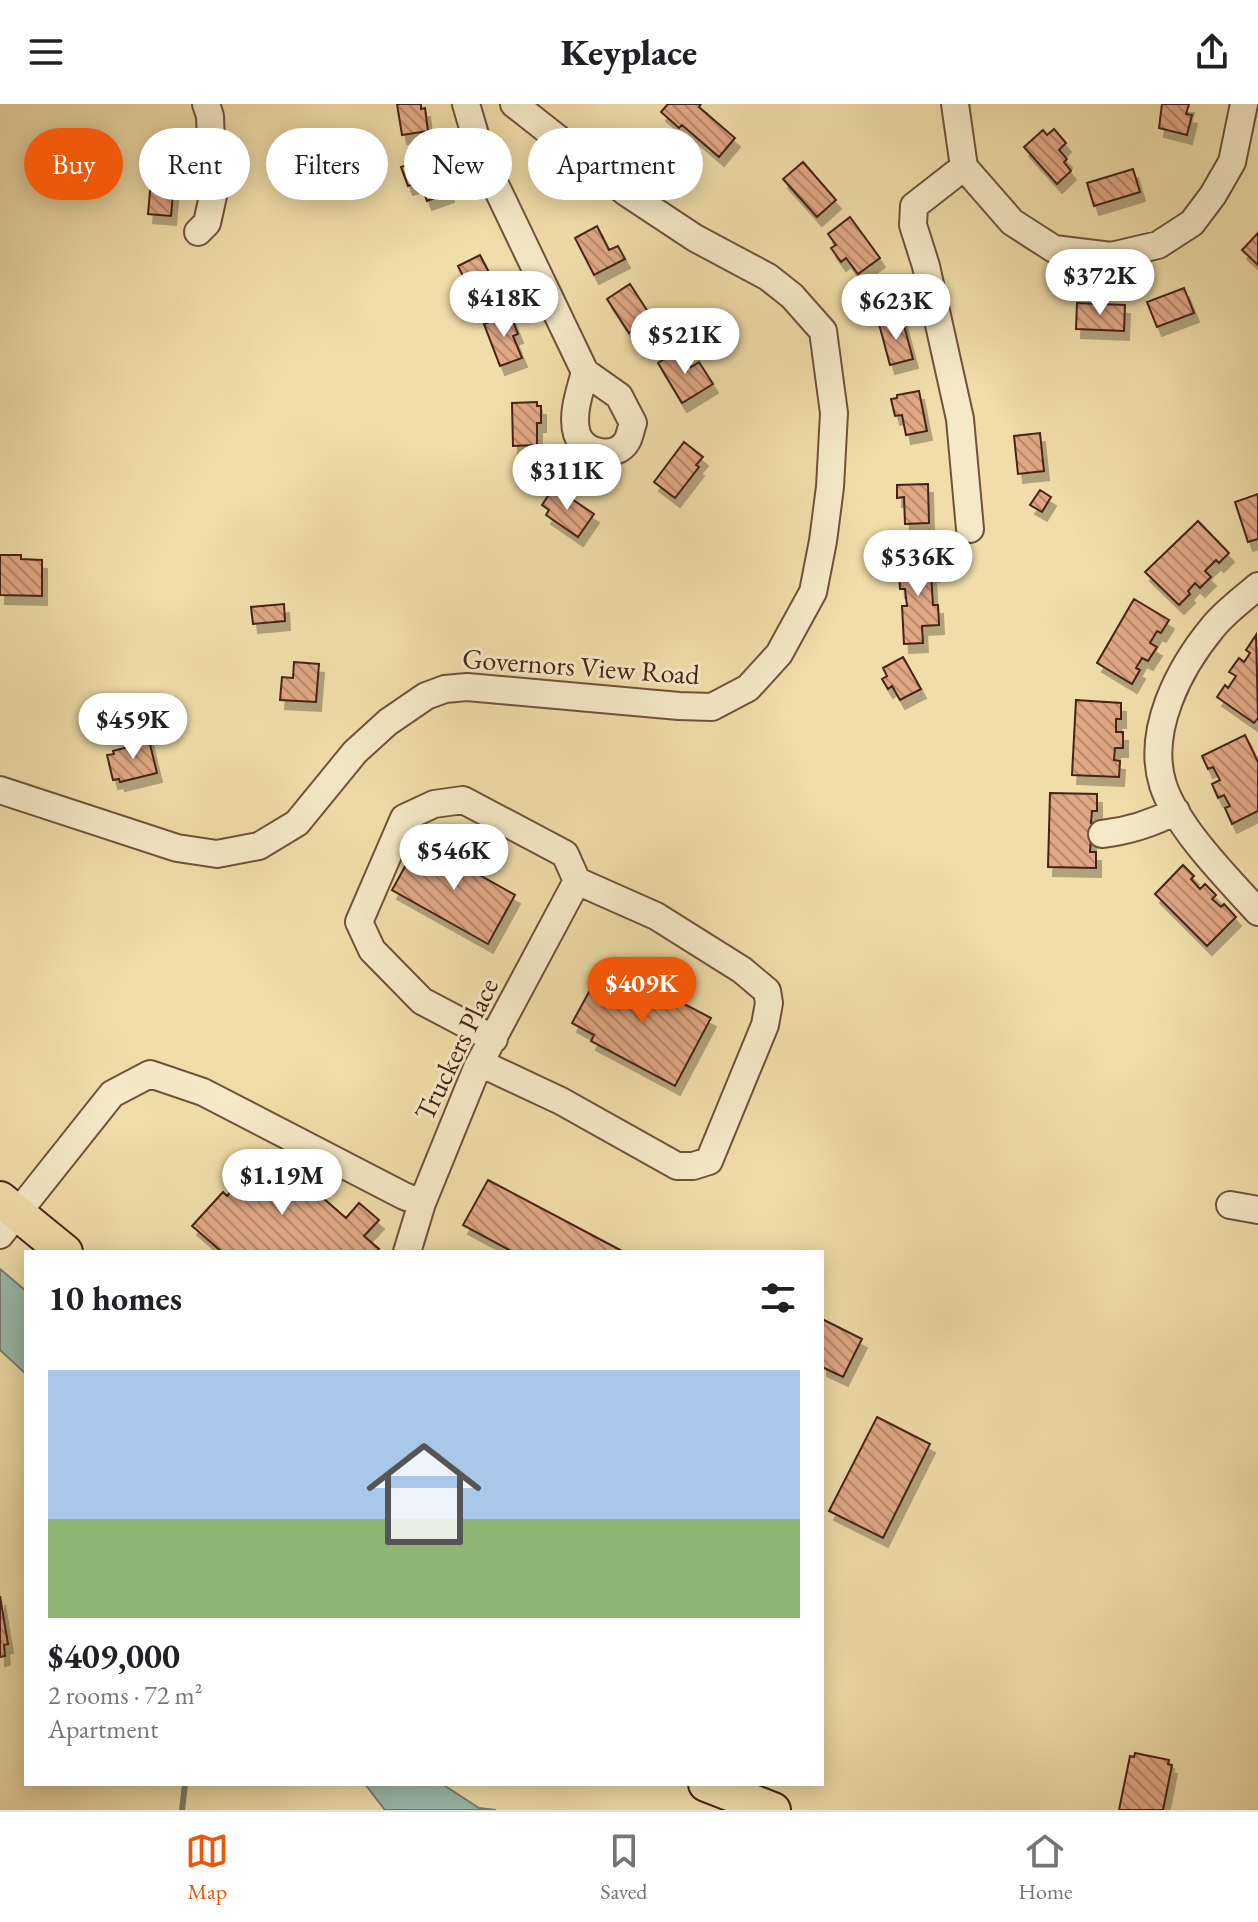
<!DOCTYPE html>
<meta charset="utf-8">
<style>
:root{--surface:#fff;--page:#f6f6f6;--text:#202124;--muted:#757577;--line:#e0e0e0;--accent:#ea580c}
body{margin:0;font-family:"EB Garamond",serif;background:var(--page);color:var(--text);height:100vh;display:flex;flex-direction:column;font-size:30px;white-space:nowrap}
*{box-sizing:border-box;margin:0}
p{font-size:26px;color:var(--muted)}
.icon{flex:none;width:44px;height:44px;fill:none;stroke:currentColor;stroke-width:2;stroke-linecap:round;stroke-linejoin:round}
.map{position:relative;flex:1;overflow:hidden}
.details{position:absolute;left:24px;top:1146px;width:800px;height:536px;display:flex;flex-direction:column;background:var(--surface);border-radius:0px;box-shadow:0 4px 20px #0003}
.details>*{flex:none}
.top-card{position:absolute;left:24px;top:24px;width:800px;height:72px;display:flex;gap:16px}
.price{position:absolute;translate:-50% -68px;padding:0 18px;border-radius:28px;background:#fff;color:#222;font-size:26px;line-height:52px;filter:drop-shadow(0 2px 4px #0008)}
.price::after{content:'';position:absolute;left:50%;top:48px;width:24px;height:18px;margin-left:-12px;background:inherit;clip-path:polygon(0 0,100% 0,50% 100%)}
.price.selected{background:var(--accent);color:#fff}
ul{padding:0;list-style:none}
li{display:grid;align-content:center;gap:16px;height:424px;padding:0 24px}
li+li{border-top:2px solid var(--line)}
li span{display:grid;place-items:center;height:248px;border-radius:0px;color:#555}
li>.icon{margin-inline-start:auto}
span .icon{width:144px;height:144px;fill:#fffc;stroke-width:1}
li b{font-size:34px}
h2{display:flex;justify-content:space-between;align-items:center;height:96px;padding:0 24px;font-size:34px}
.pill{padding:0 28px;border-radius:36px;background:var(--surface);box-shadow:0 4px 20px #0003;font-size:28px;line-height:72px}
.pill.selected{background:var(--accent);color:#fff}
header{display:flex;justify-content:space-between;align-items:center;height:104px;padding:0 24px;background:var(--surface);font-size:36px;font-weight:800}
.menu{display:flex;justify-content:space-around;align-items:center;height:112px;border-top:2px solid var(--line);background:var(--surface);font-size:22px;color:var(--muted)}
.menu a{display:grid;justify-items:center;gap:4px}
.menu .selected{color:var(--accent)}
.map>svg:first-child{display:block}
.water{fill:#9bbbad;stroke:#797e70;stroke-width:2}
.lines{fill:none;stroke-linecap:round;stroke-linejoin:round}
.stream{stroke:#797e70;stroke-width:6}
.building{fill:url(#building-back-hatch);stroke:#462315;stroke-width:2;filter:url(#shadow)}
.minor-casing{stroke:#70523a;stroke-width:30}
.major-casing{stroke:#462315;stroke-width:38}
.minor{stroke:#f5e9c7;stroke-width:26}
.major{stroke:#f0dda9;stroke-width:34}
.labels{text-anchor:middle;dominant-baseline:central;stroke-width:6;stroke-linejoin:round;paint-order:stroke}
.street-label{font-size:28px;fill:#462315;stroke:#f5e9c7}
</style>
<header><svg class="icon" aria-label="menu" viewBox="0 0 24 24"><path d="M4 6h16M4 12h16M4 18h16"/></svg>Keyplace<svg class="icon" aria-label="share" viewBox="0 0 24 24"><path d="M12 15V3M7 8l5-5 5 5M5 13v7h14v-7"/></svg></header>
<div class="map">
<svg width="1258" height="1706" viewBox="0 0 1258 1706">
<defs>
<pattern id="building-back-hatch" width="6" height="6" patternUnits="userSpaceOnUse" patternTransform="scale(2)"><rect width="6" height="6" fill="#e0a885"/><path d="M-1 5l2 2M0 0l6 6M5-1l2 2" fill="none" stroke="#b7886c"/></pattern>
<filter id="shadow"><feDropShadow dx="5" dy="9" stdDeviation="0" flood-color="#0004"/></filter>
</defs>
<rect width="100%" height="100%" fill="#f0dda9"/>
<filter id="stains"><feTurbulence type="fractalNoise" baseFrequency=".0025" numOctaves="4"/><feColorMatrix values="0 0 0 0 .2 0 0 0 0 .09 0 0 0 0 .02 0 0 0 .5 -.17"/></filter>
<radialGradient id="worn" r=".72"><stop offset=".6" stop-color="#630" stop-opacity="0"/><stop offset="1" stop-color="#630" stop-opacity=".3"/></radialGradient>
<!-- water -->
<path class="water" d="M0 1165 26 1187V1270L0 1246Z
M365 1680H442L479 1704 496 1706H385Z"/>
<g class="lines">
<!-- stream -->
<path class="stream" d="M182 1706 185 1680"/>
</g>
<!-- building -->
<path class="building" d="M397 0H421V5L425 4 428 27 402 31Z
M668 0H701L699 3 735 34 719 53 682 21 679 24 661 8Z
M1162 0H1189L1186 10 1192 11 1187 31 1159 24Z
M1054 25 1066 39 1059 46 1067 55 1064 58 1071 67 1057 80 1024 43 1043 26 1047 31Z
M436 50 449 89 427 97 420 78 408 82 401 63Z
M803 58 836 96 817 113 783 75Z
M1133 65 1140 88 1094 102 1087 79Z
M151 76 174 78 171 112 148 110Z
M850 113 880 154 858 170 846 154 841 158 831 144 836 141 828 130Z
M597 122 609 146 618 142 625 155 594 171 575 134Z
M1258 129V161L1242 146Z
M480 151 500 190 477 201 458 162Z
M630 180 652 214 629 229 607 195Z
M1184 184 1194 209 1157 223 1147 198Z
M1077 199 1125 201 1124 227 1076 225Z
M510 210 518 230 513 232 522 254 500 262 484 220Z
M902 214 913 255 890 261 879 220Z
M680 245 691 263 699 258 713 280 682 299 658 259Z
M919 287 927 327 906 331 902 311 895 312 891 295 897 294V291Z
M537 298V302H541V319H537V341L513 342 512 299Z
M1040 329 1044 367 1018 370 1014 332Z
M684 338 703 353 696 361 699 363 675 394 654 378Z
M928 380 929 419 905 420 904 393 897 394V381Z
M554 383 594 410 578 433 546 411 549 406 542 401Z
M1040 386 1051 393 1042 408 1030 401Z
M1258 390V435L1248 438 1235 398Z
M1198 417 1229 449 1219 459 1216 456 1205 467 1211 473 1200 484 1195 479 1188 487 1190 490 1179 501 1145 468Z
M0 451H21V455L42 456V492L0 491Z
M934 452 935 469H931L933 501H938L939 521 922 522 923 539 904 540 902 502H907L905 485H900L899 469H904L903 454Z
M1134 495 1169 516 1161 529 1157 527 1150 539 1157 543 1148 557 1142 554 1136 564 1140 566 1132 580 1097 559Z
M284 500 285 517 253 520 251 503Z
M1256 531 1258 614 1254 619 1217 593 1225 581 1228 584 1236 572 1229 568 1239 554 1244 558 1250 549 1246 546Z
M903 553 921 585 900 596 892 582 888 585 882 575 887 572 883 564Z
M294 558 319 560 316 598 280 596 282 573 293 574Z
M1076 596 1121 599V615H1116V628H1123V644H1115L1114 656 1120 657 1119 673 1072 671Z
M1245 631 1258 658V707L1232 720 1225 704 1230 702 1224 691 1218 694 1212 680 1220 676 1213 663 1208 665 1202 652Z
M148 632 157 669 120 678 119 675 113 676 107 651 114 650 113 647 128 643 126 637Z
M1050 689 1097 690V707H1092L1091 719H1099L1091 735 1090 748H1096V764L1048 763Z
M419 737 515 791 488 840 392 786Z
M1183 761 1194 772 1191 775 1200 785 1205 780 1216 791 1212 795 1221 803 1224 800 1236 813 1207 842 1155 790Z
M601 866 623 878 627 870 711 914 675 982 591 937 594 931 572 919Z
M268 1046 346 1114 359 1099 379 1116 364 1132 379 1145 377 1148H222L192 1122 223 1088 227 1092Z
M488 1076 624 1148H513L463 1121Z
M822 1215 862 1235 843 1273 822 1263Z
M877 1313 930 1340 883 1434 829 1407Z
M0 1492 8 1540 4 1541 5 1552 0 1553Z
M1135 1649 1169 1656 1168 1660 1172 1661 1163 1706H1119L1130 1652 1134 1653Z"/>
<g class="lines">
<defs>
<path id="minor" d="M466 0 481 51 585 268 619 292 633 319C631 324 630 332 627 337 616 356 584 350 577 330 571 311 580 287 585 268
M955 0 964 63 1012 118 1054 145 1111 152 1158 141 1192 119 1213 91 1232 58 1244 0
M964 63 914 102 913 121 926 162 960 315 970 425
M198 128 207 119 213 92 210 12 206 0
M1258 482C1243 495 1225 508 1213 523 1179 564 1146 627 1163 681 1177 724 1227 774 1258 808
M0 686 177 744 217 750 259 742 297 719 355 648 388 618 426 592 445 585 467 583 679 602 712 603 748 584 779 550 813 488 823 437 830 383 834 309 823 227 792 192 768 173 695 134 627 89 514 0
M1102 730C1129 727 1151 720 1176 707
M480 959 561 997 677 1062H693L709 1057 765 921 769 899 767 887 742 866 656 812 577 777 565 750 463 696 434 700 404 714 359 818 372 846 422 897 494 935
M1230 1101 1258 1106
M0 1131 112 990 150 970 203 988 404 1092 422 1099
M407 1148 422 1099 477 964 577 777"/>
<path id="major" d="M0 1095 65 1148
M706 1680 773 1706"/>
</defs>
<!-- minor casing -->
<use href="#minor" class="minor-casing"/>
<!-- major casing -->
<use href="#major" class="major-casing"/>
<!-- minor -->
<use href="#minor" class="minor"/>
<!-- major -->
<use href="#major" class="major"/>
</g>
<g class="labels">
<!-- street labels -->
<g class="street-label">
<text transform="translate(581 562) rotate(4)">Governors View Road</text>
<text transform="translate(456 945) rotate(-64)">Truckers Place</text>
</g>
</g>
<rect width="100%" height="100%" filter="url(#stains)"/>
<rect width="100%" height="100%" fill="url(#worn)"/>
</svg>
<b class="price" style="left:1100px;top:213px">$372K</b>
<b class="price" style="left:504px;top:235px">$418K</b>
<b class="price" style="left:896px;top:238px">$623K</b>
<b class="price" style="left:685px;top:272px">$521K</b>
<b class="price" style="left:567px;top:408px">$311K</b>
<b class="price" style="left:918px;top:494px">$536K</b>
<b class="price" style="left:133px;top:657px">$459K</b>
<b class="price" style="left:454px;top:788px">$546K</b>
<b class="price selected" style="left:642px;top:921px">$409K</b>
<b class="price" style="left:282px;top:1113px">$1.19M</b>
<div class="top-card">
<a class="pill selected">Buy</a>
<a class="pill">Rent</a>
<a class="pill">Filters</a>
<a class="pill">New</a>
<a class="pill">Apartment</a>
</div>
<section class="details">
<h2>10 homes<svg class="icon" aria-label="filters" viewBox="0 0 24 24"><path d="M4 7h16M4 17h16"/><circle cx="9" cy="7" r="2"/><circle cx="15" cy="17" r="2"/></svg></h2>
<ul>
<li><span style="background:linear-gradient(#a9c7e8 60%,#8fb573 0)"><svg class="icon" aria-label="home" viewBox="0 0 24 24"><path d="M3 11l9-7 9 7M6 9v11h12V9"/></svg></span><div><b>$409,000</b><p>2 rooms · 72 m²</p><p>Apartment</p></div></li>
</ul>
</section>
</div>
<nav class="menu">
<a class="selected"><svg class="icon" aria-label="map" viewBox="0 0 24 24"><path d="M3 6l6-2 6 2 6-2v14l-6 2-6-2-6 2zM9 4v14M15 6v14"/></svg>Map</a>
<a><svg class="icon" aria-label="saved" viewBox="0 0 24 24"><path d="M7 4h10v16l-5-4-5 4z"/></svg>Saved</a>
<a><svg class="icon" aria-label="home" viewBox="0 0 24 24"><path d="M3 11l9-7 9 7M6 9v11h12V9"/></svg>Home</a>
</nav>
